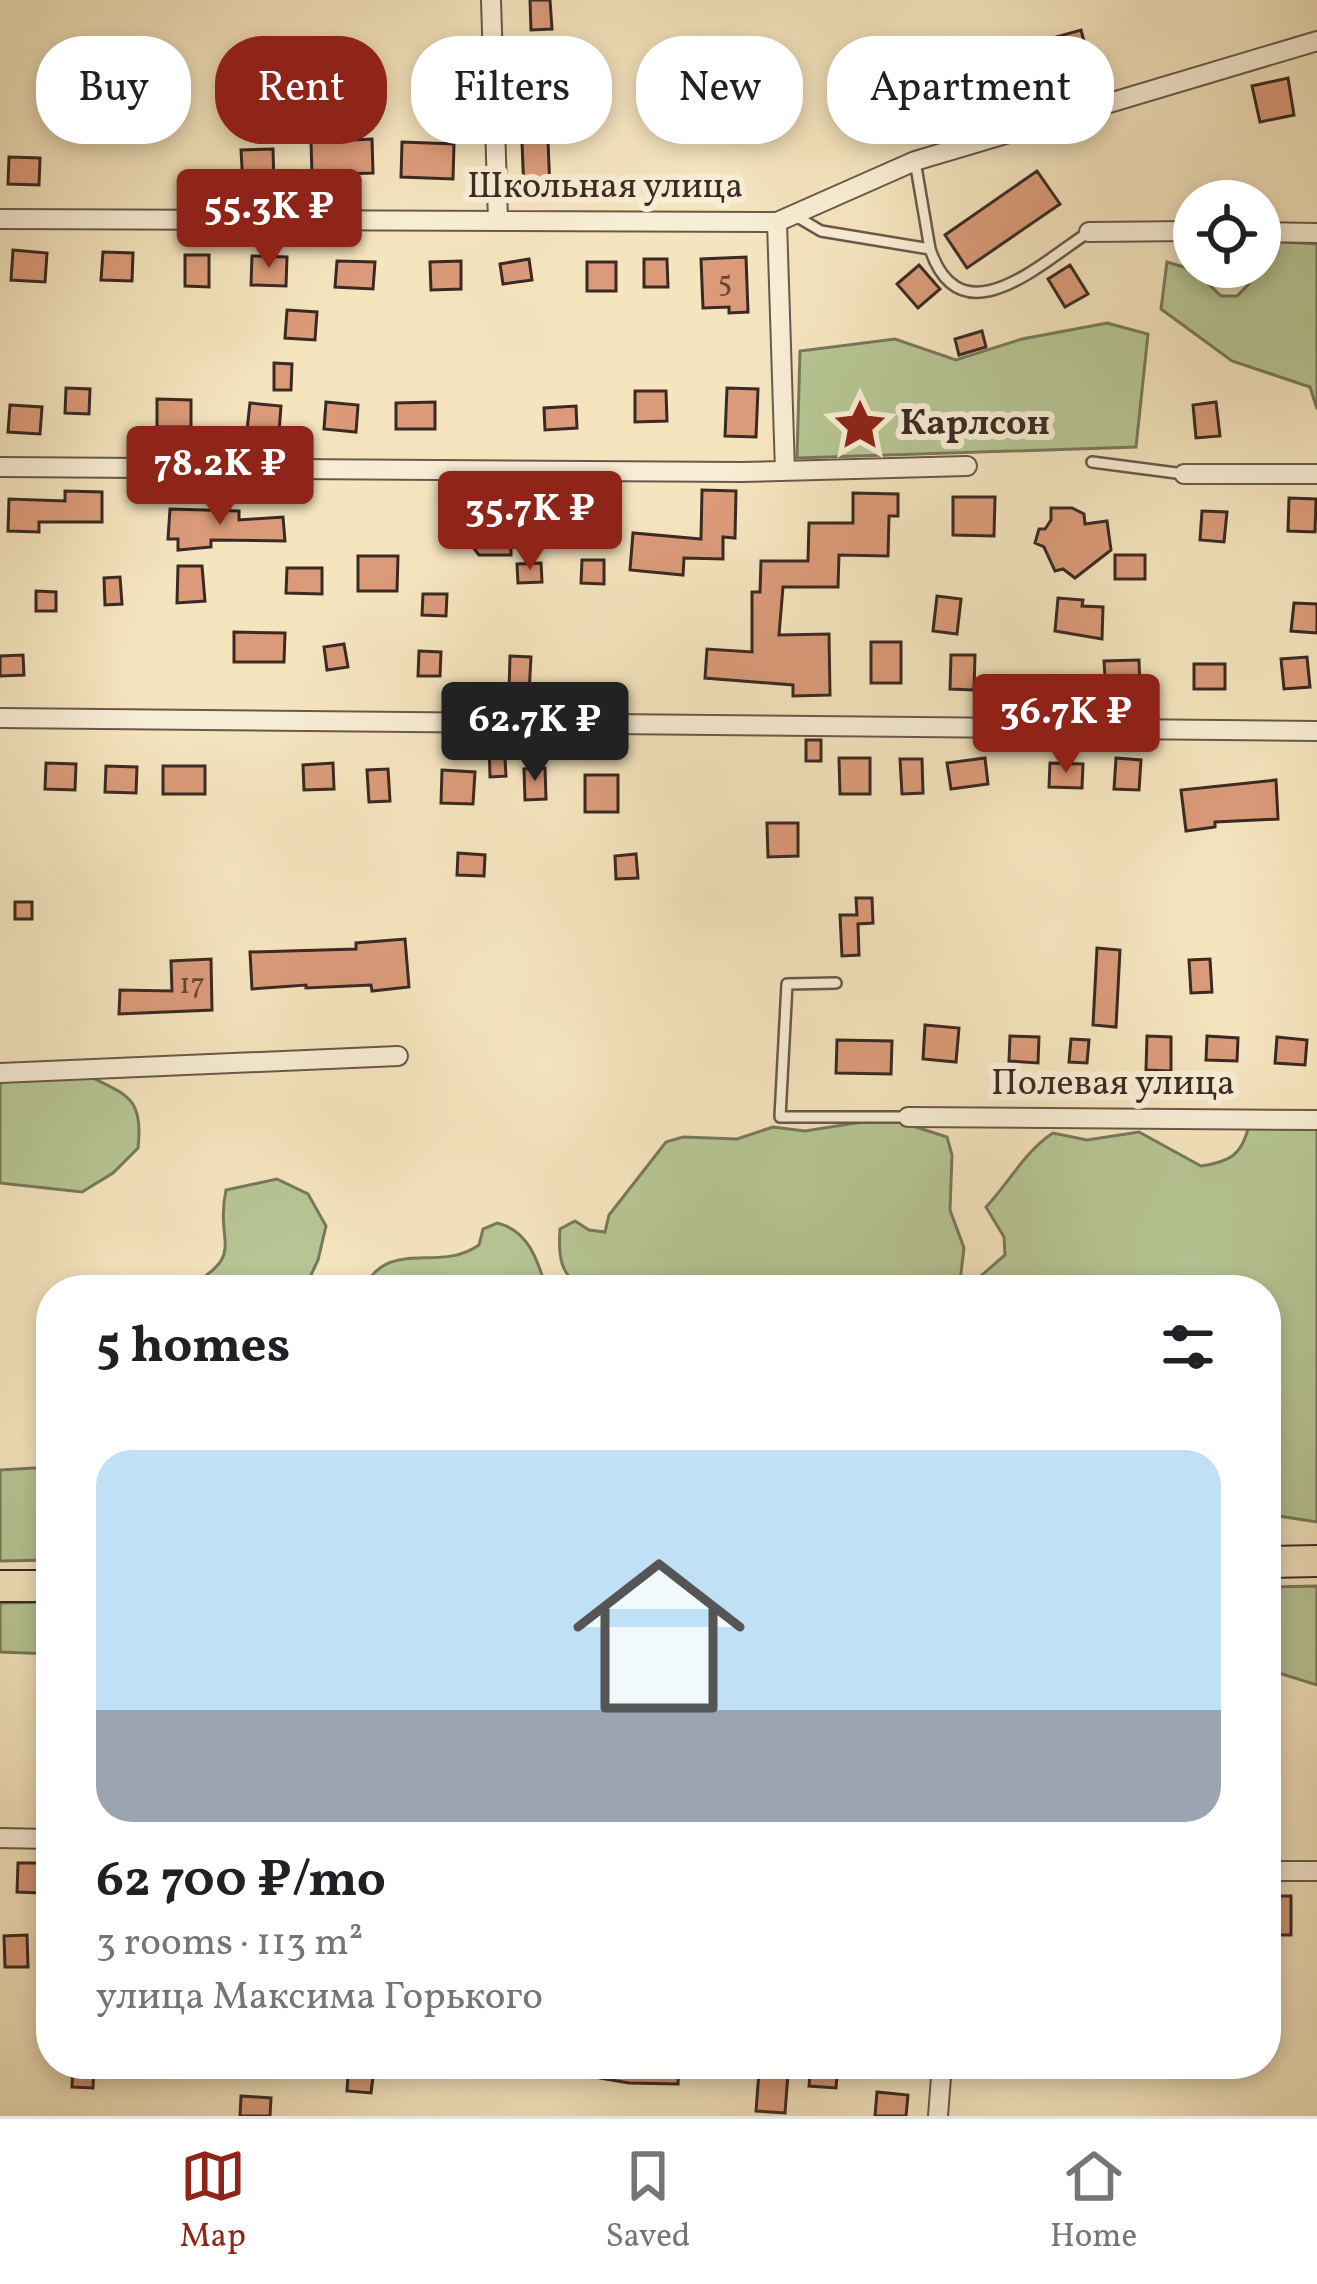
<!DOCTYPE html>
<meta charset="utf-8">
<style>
:root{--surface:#fff;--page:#f6f6f6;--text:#202124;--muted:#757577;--line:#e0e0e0;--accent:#8f2418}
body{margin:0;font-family:Vollkorn,serif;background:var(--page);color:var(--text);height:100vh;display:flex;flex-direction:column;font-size:45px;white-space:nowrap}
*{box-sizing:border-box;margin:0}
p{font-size:39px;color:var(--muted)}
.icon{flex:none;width:66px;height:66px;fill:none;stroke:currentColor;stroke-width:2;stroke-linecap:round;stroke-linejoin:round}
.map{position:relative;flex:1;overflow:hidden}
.sheet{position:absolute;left:36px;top:1275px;width:1245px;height:804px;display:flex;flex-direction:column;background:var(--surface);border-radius:48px;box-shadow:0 6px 18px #0003}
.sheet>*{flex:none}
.top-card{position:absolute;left:36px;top:36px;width:1245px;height:108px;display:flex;gap:24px}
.buttons{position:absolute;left:1173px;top:180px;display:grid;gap:24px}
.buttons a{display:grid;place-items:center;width:108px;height:108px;border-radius:50%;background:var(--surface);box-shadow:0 6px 18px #0003;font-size:60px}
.price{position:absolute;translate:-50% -102px;padding:0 27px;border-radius:12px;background:var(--accent);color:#fff;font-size:39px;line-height:78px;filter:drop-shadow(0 3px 6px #0008)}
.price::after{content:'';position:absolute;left:50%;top:72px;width:36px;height:27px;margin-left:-18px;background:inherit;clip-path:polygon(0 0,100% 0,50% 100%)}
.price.active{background:#222;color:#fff}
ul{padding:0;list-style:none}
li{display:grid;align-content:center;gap:24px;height:636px;padding:0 60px}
li span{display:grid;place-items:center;height:372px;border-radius:36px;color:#555}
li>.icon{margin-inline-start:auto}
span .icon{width:216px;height:216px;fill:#fffc;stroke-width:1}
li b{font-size:51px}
h2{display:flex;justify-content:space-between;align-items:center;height:144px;padding:0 60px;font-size:51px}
.pill{padding:0 42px;border-radius:48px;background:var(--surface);box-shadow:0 6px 18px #0003;font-size:42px;line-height:108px}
.pill.active{background:var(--accent);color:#fff}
.tab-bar{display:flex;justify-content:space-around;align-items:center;height:168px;border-top:3px solid var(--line);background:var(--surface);font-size:33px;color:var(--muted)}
.tab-bar a{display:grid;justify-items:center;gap:6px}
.tab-bar .active{color:var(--accent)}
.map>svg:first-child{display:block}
.green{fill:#b7c695;stroke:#78785c;stroke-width:3}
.building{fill:#db9b7a;stroke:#3a2a23;stroke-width:3}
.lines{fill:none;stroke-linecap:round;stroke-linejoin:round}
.service-casing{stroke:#69594a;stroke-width:14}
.minor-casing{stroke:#69594a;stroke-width:22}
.primary-casing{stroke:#3a2a23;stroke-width:34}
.service{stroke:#f8eed5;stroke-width:9}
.minor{stroke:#f8eed5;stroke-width:18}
.primary{stroke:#f5e5bf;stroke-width:30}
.labels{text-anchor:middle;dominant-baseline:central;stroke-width:12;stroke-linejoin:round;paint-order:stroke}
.number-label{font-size:30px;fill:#624639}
.street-label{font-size:36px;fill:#3a2a23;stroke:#f8eed5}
.poi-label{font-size:36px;font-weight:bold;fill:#3a2a23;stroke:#f8eed5;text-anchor:start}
</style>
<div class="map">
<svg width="1317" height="2116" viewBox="0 0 1317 2116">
<rect width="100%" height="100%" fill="#f5e5bf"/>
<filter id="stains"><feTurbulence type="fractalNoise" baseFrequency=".00167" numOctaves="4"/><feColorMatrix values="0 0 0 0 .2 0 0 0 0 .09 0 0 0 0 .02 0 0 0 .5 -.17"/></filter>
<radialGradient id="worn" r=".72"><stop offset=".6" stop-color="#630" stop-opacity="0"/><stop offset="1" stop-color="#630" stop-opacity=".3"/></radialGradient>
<!-- green -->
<path class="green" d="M1270 241 1317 244V409L1310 387 1232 361 1161 309 1167 262 1194 270 1221 296H1237L1249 284 1255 267H1260V253Z
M1107 323 1148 334 1136 447 797 458 800 351 895 339 956 360 1022 339Z
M85 1074C125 1095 144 1095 138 1148L113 1173 82 1192 0 1183V1078Z
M888 1118 947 1137 952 1155 950 1210 964 1248 960 1281H975L1005 1255 1004 1237 986 1207C1008 1184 1026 1150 1053 1133L1087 1140 1139 1132 1201 1166C1230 1162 1242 1155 1249 1125H1317V1522L1266 1514V1290H584C560 1275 558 1256 560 1229L575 1221 589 1230 605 1232 609 1215 666 1142 683 1137 737 1139 773 1127 805 1131Z
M277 1179 308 1194 326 1226 318 1260 304 1290H183C250 1253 214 1247 226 1190Z
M497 1223C529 1230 538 1262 547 1290H363C388 1236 438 1274 479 1245L483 1229Z
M51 1467V1560L0 1561V1470Z
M1317 1586V1685L1279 1673 1266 1675V1587Z
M51 1602V1654L0 1652V1603Z"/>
<!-- building -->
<path class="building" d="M530 0H550L552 29 531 30Z
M1081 30 1089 60 1064 67 1056 37Z
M1015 66 1022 88 991 98 984 76Z
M346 68 347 102 312 103 310 70Z
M1288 78 1294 115 1260 122 1252 86Z
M757 83 761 107 739 110 735 87Z
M100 117H115L116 140 101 141Z
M372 139 373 173 312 175 311 142Z
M548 141 550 191 524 192 522 142Z
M402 142 454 144 453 179 401 177Z
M273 149 274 185 243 186 241 150Z
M9 157 40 158 39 185 8 184Z
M1037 171 1060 204 967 268 945 235Z
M13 250 47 253 45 282 11 280Z
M103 252 133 253 132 281 101 280Z
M185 255H209V287L185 286Z
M252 256 287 257 286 286 251 285Z
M746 257 748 312 729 313V307L703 308 701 259Z
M529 259 532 280 503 284 500 264Z
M644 259H667L668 287H644Z
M337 261 375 262 373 289 335 287Z
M461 261V289L431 290 430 262Z
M587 262H616V291H587Z
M919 265 940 289 918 308 897 284Z
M1070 265 1088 294 1065 307 1048 279Z
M287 310 317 312 315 340 285 338Z
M982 331 986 347 959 355 955 339Z
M274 363 292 364 291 390H274Z
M66 388 90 389 89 414 65 413Z
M727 388 758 389 756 437 725 436Z
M635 391H666L667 421 635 422Z
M157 399 191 400V427H157Z
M326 402 358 405 356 432 324 429Z
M435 402V429H396V403Z
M1216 402 1220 436 1196 438 1193 405Z
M250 403 281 406 279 432 247 430Z
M10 405 42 407 40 434 8 432Z
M576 406 577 428 545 430 544 408Z
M702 490 736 491 735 538 723 537V559L684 558 683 575 630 570 633 533 701 539Z
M65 491 102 492V522H39V532L8 531 9 499 65 501Z
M567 493 568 520 531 522 530 494Z
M853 493 898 494V516H889L888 556 839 555 838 587H783L779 635 829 634 830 695 793 696V685L705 678 707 649 752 652V592H760L761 561H808L809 523H853Z
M953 497H995L994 536 953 535Z
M1289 498 1316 499 1315 532 1288 531Z
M1051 508H1072L1084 514 1085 524 1107 521 1111 550 1075 578 1063 569 1055 571 1044 547 1035 543 1039 529H1045L1051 520Z
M170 509 239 511V520L283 517 285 541 211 540V547L178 550V539H168Z
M1202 511 1227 512 1224 542 1200 540Z
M469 512H511V555H479L469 542Z
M1115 555H1145V579H1115Z
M358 556H398L397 591H358Z
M582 560H604V584L581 583Z
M541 563 542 582 518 583 517 564Z
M178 566H202L205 601 177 603Z
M287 568H322V594L286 593Z
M120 577 122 604 105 605 104 578Z
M36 591 56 592V611H36Z
M423 594H447L446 616 422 615Z
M937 596 961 599 957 634 933 631Z
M1058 598 1083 600 1082 606 1103 607 1102 639 1055 631Z
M1294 603 1317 604V633L1291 631Z
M234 632 285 633 284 662H234Z
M871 642H901V683H871Z
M344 644 348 667 327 670 324 647Z
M419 651 441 652 440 676H418Z
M23 655 24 675 0 676V656Z
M951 655H975L974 690 950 689Z
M510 656 531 657 529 693 509 692Z
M1307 657 1310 687 1284 689 1281 659Z
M1139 660 1140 691 1106 693 1104 661Z
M1194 664H1225V689H1194Z
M806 740H821V761H806Z
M504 741 506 776 490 777 489 742Z
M839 758H870V794H840Z
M985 758 988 784 951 789 947 763Z
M1116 758 1141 760 1139 790 1114 789Z
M900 759H922L923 793 902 794Z
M46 763 76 764 75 790 45 789Z
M333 763 334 789 304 790 303 765Z
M1050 763 1083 764 1082 788 1049 787Z
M106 766 137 767 136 793 105 792Z
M163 766H205V794H163Z
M545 768 546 799 525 800 524 769Z
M388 769 390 801 369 802 367 770Z
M442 770 475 772 473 804 441 803Z
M585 775H618V812H585Z
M1276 780 1278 819 1215 822V827L1186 831 1181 790Z
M767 823H798V856L768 857Z
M458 853 485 855 484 876 457 875Z
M636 854 638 878 616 879 615 856Z
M856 898H872L873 923 858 924 859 955 842 956 840 915H857Z
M15 902H32V919H15Z
M405 939 409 987 372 991 371 985 306 988V985L252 989 250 952 356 949V943Z
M1097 948 1120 950 1116 1027 1093 1025Z
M211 959 212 1010 119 1014 120 990 172 991 171 961Z
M1210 959 1212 992 1191 993 1189 960Z
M925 1025 959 1028 956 1062 923 1059Z
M1010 1036 1039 1037 1038 1063 1009 1061Z
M1147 1036 1171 1037V1071L1146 1070Z
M1207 1036 1238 1038 1237 1061 1206 1060Z
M1277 1037 1307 1040 1305 1065 1275 1063Z
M1071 1039 1089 1040 1087 1063 1069 1062Z
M837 1040 892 1041 891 1074 836 1073Z
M18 1863H40V1893L17 1892Z
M1266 1896H1291V1935H1266Z
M27 1935 28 1967H5L4 1936Z
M73 2064H94L93 2088 72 2087Z
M568 2064H679L678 2084 629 2083 600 2078 567 2069Z
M811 2064H838L836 2088 809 2086Z
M759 2072 788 2074 785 2113 756 2111Z
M348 2075 373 2077 371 2093 347 2091Z
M877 2092 908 2095 906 2116H875Z
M241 2096 271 2098 270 2116H240Z"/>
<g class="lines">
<defs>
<path id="service" d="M915 161 930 249
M794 215 821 231 930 249C961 341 1042 262 1089 232
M1092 462 1184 474
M836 983 787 984 780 1117H908"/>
<path id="minor" d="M491 0 498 220
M0 219 777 222 915 161 1317 41
M777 222 785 471
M1089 232 1194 231
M1260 232 1317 233
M0 467 742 472 967 466
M1184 474H1317
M0 718 1317 731
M0 1073 398 1056
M908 1117 1317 1120
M0 1838 51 1839
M1266 1871H1317
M938 2116 942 2064"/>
<path id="primary" d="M1266 1562 1317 1561
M0 1586H51"/>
</defs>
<!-- service casing -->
<use href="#service" class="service-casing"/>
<!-- minor casing -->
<use href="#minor" class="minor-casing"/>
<!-- primary casing -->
<use href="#primary" class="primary-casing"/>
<!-- service -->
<use href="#service" class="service"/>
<!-- minor -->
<use href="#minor" class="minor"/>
<!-- primary -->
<use href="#primary" class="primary"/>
</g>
<!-- icons -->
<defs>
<symbol id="sight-bare" viewBox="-9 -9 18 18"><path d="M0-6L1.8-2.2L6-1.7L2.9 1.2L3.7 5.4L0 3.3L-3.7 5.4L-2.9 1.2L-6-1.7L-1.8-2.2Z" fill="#8f2418" stroke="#f8eed5" stroke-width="2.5" paint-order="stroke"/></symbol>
</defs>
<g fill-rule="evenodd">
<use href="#sight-bare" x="822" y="387" width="76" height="76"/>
</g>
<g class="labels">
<!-- number labels -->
<g class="number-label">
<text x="725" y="283">5</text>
<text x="192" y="985">17</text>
</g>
<!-- street labels -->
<g class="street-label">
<text x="605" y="188">Школьная улица</text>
<text x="1113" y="1085">Полевая улица</text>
</g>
<!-- poi labels -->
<g class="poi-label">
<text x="900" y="425">Карлсон</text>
</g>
</g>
<rect width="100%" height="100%" filter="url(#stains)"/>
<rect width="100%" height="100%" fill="url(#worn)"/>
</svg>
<div class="buttons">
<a><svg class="icon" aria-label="locate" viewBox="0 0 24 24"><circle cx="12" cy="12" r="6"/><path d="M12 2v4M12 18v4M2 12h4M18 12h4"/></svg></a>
</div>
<b class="price" style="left:269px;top:271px">55.3K ₽</b>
<b class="price" style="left:220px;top:528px">78.2K ₽</b>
<b class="price" style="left:530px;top:573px">35.7K ₽</b>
<b class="price" style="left:1066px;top:776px">36.7K ₽</b>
<b class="price active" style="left:535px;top:784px">62.7K ₽</b>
<div class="top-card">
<a class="pill">Buy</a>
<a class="pill active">Rent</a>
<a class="pill">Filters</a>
<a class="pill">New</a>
<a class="pill">Apartment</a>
</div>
<section class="sheet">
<h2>5 homes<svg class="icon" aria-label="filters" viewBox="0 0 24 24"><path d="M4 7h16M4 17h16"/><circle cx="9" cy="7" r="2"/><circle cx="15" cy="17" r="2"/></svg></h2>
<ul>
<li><span style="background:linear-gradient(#bfe0f5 70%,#9aa5b1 0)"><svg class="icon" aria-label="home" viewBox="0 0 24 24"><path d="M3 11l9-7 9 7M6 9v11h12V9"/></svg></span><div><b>62 700 ₽/mo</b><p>3 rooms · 113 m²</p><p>улица Максима Горького</p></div></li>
</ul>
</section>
</div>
<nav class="tab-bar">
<a class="active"><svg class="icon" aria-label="map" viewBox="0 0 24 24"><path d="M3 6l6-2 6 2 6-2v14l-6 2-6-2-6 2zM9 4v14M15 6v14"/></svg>Map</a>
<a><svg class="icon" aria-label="saved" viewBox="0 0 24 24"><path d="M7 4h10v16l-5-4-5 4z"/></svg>Saved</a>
<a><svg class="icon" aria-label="home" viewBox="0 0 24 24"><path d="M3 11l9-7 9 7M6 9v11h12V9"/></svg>Home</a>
</nav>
